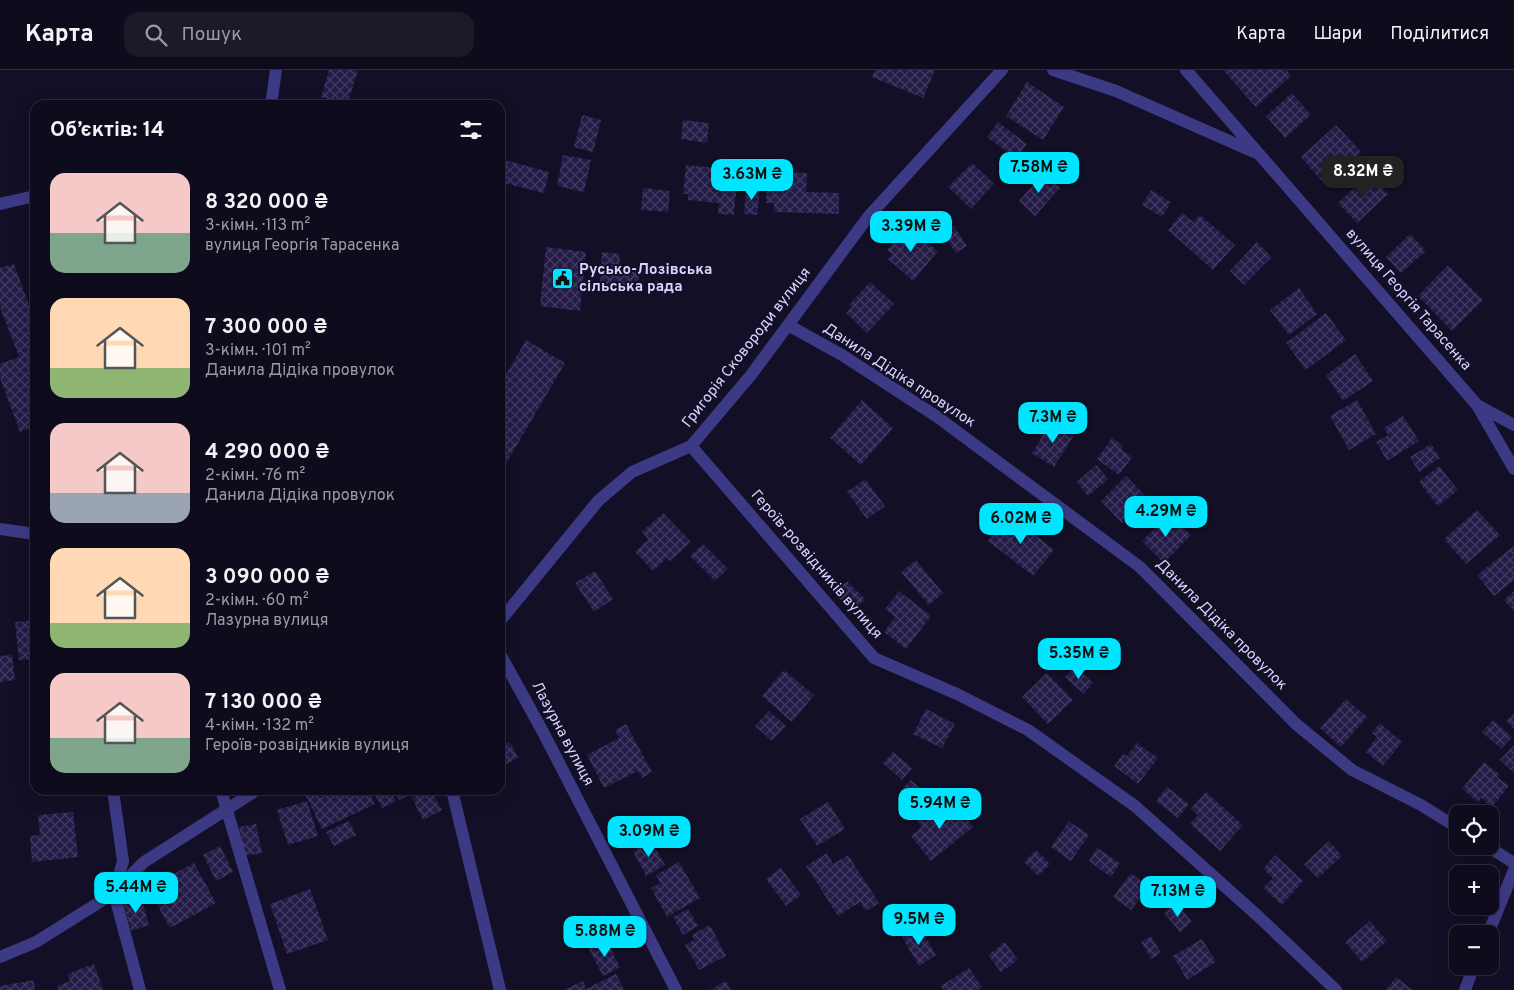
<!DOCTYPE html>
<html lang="uk">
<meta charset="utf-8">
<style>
:root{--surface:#0e0b1c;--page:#1c1929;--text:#f1f3f6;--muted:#9b9ba3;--line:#2e2b3b;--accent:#00e5ff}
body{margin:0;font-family:Overpass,sans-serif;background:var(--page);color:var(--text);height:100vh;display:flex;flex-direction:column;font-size:19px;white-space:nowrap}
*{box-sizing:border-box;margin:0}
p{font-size:16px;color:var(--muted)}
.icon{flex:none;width:28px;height:28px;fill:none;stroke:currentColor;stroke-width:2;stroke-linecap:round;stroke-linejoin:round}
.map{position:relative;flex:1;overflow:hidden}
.details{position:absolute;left:30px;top:30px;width:475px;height:695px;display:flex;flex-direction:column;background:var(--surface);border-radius:15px;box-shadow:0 5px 20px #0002,0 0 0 1px var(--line)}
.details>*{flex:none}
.controls{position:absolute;left:1449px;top:735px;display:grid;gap:10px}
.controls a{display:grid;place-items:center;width:50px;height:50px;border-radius:10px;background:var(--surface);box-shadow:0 5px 20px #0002,0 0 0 1px var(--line);font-size:25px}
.price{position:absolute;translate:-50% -42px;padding:0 11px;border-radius:10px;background:var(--accent);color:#111;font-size:16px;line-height:32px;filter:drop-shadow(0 1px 2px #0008)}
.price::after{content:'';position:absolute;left:50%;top:30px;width:15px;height:11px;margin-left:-8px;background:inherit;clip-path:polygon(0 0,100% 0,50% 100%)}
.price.active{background:#222;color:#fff}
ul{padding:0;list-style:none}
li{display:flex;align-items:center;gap:15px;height:125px;padding:0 20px}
li span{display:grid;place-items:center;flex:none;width:140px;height:100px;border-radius:15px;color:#555}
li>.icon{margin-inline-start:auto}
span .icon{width:60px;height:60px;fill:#fffc;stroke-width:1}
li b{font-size:21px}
h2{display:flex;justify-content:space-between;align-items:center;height:60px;padding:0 20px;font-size:21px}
header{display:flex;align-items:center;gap:30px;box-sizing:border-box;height:70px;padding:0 25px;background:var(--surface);border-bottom:1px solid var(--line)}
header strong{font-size:24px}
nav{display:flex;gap:28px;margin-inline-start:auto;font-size:18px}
.search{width:350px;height:45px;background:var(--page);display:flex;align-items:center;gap:12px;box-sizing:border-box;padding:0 18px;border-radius:15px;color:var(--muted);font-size:19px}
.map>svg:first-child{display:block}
.building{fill:url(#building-cross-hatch)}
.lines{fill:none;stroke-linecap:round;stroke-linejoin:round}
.minor{stroke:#3d3a85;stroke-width:12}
.labels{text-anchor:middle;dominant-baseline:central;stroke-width:4;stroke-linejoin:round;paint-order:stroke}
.poi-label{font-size:15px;font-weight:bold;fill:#d9d4ff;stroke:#130f26;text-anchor:start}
.street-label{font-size:15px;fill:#d9d4ff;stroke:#130f26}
</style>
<header>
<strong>Карта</strong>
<div class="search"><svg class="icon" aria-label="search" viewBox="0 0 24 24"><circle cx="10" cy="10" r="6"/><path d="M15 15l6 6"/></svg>Пошук</div>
<nav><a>Карта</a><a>Шари</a><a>Поділитися</a></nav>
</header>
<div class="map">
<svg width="1514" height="920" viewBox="0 0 1514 920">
<defs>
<pattern id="building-cross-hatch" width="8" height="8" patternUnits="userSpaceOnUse" patternTransform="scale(1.25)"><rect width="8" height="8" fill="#241b47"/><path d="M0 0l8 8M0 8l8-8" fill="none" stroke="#433b63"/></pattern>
</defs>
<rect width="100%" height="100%" fill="#130f26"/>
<!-- building -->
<path class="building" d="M329 0H358L347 35 321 27Z
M875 0H935L923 28 872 7Z
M1223 0H1287L1291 6 1256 37Z
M1027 12 1064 37 1043 70 1006 46Z
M1292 23 1311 45 1285 68 1266 46Z
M582 45 601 50 593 82 574 77Z
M683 50 709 53 707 73 681 69Z
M998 52 1027 74 1016 89 987 67Z
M1336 55 1361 82 1325 115 1301 87Z
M563 85 591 90 584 122 557 116Z
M500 89 549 102 544 123 500 112Z
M972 93 994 114 971 139 948 117Z
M686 95 738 100 734 145 718 144 719 133 688 130V124H683Z
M775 101 807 103 806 122 839 123V144L774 142V133H766L767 107H775Z
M1041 101 1060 118 1035 146 1019 131 1034 114 1031 111Z
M1369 104 1388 124 1357 153 1338 133Z
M643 118 670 121 668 142 641 140Z
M746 118 760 119 757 145 744 144Z
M1151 120 1171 132 1162 147 1142 135Z
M1182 143 1193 152 1200 145 1235 175 1213 200 1168 160Z
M908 156 938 181 913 211 888 189 892 184 887 180Z
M954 156 967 176 956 183 943 163Z
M1410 164 1426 181 1401 203 1386 187Z
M1257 172 1272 187 1244 215 1230 201Z
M546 177 586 182 580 241 540 236Z
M602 182 620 184 619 197 639 199 638 220 600 217Z
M14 194 35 252V356L20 362 0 308V294L19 287 0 237V198Z
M1448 195 1483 230 1452 261 1418 226Z
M870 212 894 234 867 263 846 243 852 237 849 235Z
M1299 218 1317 244 1289 265 1270 240Z
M1326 243 1346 270 1306 300 1286 273Z
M526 270 565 293 500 404V315Z
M1355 284 1373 311 1343 331 1326 305Z
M862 330 893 358 861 395 830 368Z
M1357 330 1376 364 1349 380 1330 346Z
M1403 346 1419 371 1387 391 1376 372 1388 365 1384 358Z
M1052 351 1074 365 1054 397 1032 383Z
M1112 368 1123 375 1121 379 1132 387 1119 405 1097 389Z
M1431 374 1440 388 1419 402 1410 387Z
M1096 395 1108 409 1088 426 1077 412Z
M1439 396 1458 420 1438 436 1419 412Z
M1126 406 1147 428 1122 453 1101 431Z
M865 409 885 436 867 449 847 422Z
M1477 440 1500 465 1466 494 1444 469Z
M663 443 691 472 670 491 667 488 653 501 635 482 648 469 642 462Z
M1010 444 1054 480 1033 506 988 471Z
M1169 444 1191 465 1164 493 1142 471Z
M703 474 728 499 715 511 690 486Z
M1514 476V510L1494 526 1477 505Z
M916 490 943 523 929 535 901 502Z
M595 501 613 529 594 542 575 513Z
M847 511 865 529 853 542 834 523Z
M899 521 931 546 906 579 884 562 895 547 885 539Z
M1514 521V541L1504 530Z
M35 550V589L19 590 15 552Z
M12 585 15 610 0 612V586Z
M1075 596 1093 613 1084 624 1065 607Z
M784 600 814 625 792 652 762 626Z
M1047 603 1073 630 1048 654 1022 627Z
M1346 629 1367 647 1341 677 1320 658Z
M926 639 955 654 942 678 913 664Z
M769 641 786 656 772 671 755 656Z
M1514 643V659L1506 651Z
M1493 650 1512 667 1501 679 1482 662Z
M1380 653 1402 672 1383 696 1366 682 1377 667 1372 663Z
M626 654 652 702 642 708 638 701 604 718 587 685 619 668 615 660Z
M510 672 518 688 500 697V677Z
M1137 673 1158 688 1138 714 1114 696 1123 684 1127 686Z
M1514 675V703L1500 690Z
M893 682 912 698 902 710 883 693Z
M1484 692 1500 705 1497 707 1509 716 1492 737 1481 728 1478 732 1462 719Z
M911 710 921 719 910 730 900 721Z
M1167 717 1189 734 1178 748 1156 731Z
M303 720H316L320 728 334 721 333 720H368L375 734 322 759Z
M372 720H390L396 731 382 738Z
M394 720H420L399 730Z
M427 720H431L442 740 423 750 412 728Z
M1206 722 1243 755 1220 781 1190 754 1198 745 1191 739Z
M307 731 318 766 288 775 277 740Z
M828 732 845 759 817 776 800 749Z
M954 732 973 757 931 791 911 766 922 757 914 747 928 736 936 746Z
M73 742 78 787 32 792 30 766 40 765 38 745Z
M349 751 356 765 334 776 326 762Z
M1069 751 1089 765 1071 791 1051 777Z
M256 754 262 783 245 786 239 757Z
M651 771 665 795 646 806 633 781Z
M1329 771 1342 786 1318 808 1304 794Z
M220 776 233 802 216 811 203 785Z
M1097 778 1120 793 1111 807 1089 791Z
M1036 780 1050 794 1038 806 1024 792Z
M827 783 833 794 848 785 879 833 866 841 860 832 838 846 806 796Z
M1275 785 1303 811 1282 835 1263 818 1273 808 1263 799Z
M679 792 700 828 667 847 651 818 660 813 656 805Z
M194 793 216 833 170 858 157 834 166 829 157 813Z
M781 798 801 825 786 836 766 809Z
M1131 803 1149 817 1131 840 1113 827Z
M310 819 328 870 287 884 270 834Z
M141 827 149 855 131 861 123 832Z
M1176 833 1192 852 1180 862 1164 843Z
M688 839 698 856 683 865 673 847Z
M1370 851 1387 871 1362 892 1345 872Z
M710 855 726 886 699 900 685 875 694 870 692 865Z
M919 856 936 885 919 896 902 867Z
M1151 866 1161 883 1151 889 1141 872Z
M1202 869 1216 892 1187 910 1173 886Z
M606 870 620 897 603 906 589 879Z
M1005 872 1018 890 1001 902 988 885Z
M94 894 103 920H59L57 916 70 911 67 904Z
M969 898 982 917 978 920H943L941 916Z
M616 904 624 920H564L583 911 586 919Z
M1396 907 1412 920H1386Z
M34 910 35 920H0V916Z
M726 911 731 920H710Z"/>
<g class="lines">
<!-- minor -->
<path class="minor" d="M1053 0 1116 21 1254 82
M1186 0 1477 335 1514 399
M271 35 276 0
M0 134 35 126
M788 255 842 285 936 346 1140 497 1296 654 1352 700 1421 735 1458 758
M1477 335 1514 355
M691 376 874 588 957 624 1028 660 1135 736 1259 847 1336 920
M0 459 35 464
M500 551 598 431 632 402 691 376 751 305 868 147 1002 0
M500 584 543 662 676 920
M113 720 123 791 114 823 140 920
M221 720 280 920
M452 720 500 920
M1487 776 1514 793
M1488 864 1514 800
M0 887 36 872 114 823 144 792 257 720
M1465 920 1474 896"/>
</g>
<!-- icons -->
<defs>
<symbol id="civic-square" viewBox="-11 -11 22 22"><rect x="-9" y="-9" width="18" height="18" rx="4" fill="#00e5ff" stroke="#130f26"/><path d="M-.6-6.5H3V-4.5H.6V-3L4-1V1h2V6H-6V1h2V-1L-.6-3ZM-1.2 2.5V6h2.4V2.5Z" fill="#111"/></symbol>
</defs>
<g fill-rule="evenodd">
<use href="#civic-square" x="550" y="196" width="25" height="25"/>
</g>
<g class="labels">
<!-- poi labels -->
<g class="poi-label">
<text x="579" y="200">Русько-Лозівська<tspan x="579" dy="17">сільська рада</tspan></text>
</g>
<!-- street labels -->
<g class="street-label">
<text transform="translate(1408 230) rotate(49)">вулиця Георгія Тарасенка</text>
<text transform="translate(747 278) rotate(-52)">Григорія Сковороди вулиця</text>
<text transform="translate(899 306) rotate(33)">Данила Дідіка провулок</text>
<text transform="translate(816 495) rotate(49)">Героїв-розвідників вулиця</text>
<text transform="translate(1221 555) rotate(45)">Данила Дідіка провулок</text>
<text transform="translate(562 664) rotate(62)">Лазурна вулиця</text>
</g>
</g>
</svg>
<div class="controls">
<a><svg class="icon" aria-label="locate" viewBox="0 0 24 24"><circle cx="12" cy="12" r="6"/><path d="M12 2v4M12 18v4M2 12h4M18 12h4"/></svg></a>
<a>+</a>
<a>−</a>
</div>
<b class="price" style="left:1039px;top:124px">7.58M ₴</b>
<b class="price active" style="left:1363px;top:128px">8.32M ₴</b>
<b class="price" style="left:752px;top:131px">3.63M ₴</b>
<b class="price" style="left:911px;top:183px">3.39M ₴</b>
<b class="price" style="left:1053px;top:374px">7.3M ₴</b>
<b class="price" style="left:1166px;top:468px">4.29M ₴</b>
<b class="price" style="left:1021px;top:475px">6.02M ₴</b>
<b class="price" style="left:1079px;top:610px">5.35M ₴</b>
<b class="price" style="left:940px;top:760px">5.94M ₴</b>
<b class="price" style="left:649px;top:788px">3.09M ₴</b>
<b class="price" style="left:136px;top:844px">5.44M ₴</b>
<b class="price" style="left:1178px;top:848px">7.13M ₴</b>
<b class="price" style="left:919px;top:876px">9.5M ₴</b>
<b class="price" style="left:605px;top:888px">5.88M ₴</b>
<section class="details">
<h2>Об’єктів: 14<svg class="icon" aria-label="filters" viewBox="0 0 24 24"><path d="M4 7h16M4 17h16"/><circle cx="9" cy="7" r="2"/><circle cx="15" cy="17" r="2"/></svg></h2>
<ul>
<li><span style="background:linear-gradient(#f6c9c9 60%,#7fa58c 0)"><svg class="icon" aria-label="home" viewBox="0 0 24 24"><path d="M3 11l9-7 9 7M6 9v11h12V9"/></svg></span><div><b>8 320 000 ₴</b><p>3-кімн. · 113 m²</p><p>вулиця Георгія Тарасенка</p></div></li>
<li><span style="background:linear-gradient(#ffd9b3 70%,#8fb573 0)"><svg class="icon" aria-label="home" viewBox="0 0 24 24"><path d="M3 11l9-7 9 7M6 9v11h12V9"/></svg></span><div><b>7 300 000 ₴</b><p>3-кімн. · 101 m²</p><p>Данила Дідіка провулок</p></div></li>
<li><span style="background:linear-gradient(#f6c9c9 70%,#9aa5b1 0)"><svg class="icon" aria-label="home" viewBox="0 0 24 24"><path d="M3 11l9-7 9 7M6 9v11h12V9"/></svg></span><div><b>4 290 000 ₴</b><p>2-кімн. · 76 m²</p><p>Данила Дідіка провулок</p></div></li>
<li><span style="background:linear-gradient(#ffd9b3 75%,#8fb573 0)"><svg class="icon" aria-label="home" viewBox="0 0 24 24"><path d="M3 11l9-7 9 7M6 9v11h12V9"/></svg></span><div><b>3 090 000 ₴</b><p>2-кімн. · 60 m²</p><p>Лазурна вулиця</p></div></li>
<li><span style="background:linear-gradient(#f6c9c9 65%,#7fa58c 0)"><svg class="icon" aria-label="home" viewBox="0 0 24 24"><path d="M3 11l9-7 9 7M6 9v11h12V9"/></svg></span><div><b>7 130 000 ₴</b><p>4-кімн. · 132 m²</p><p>Героїв-розвідників вулиця</p></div></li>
</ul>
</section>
</div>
